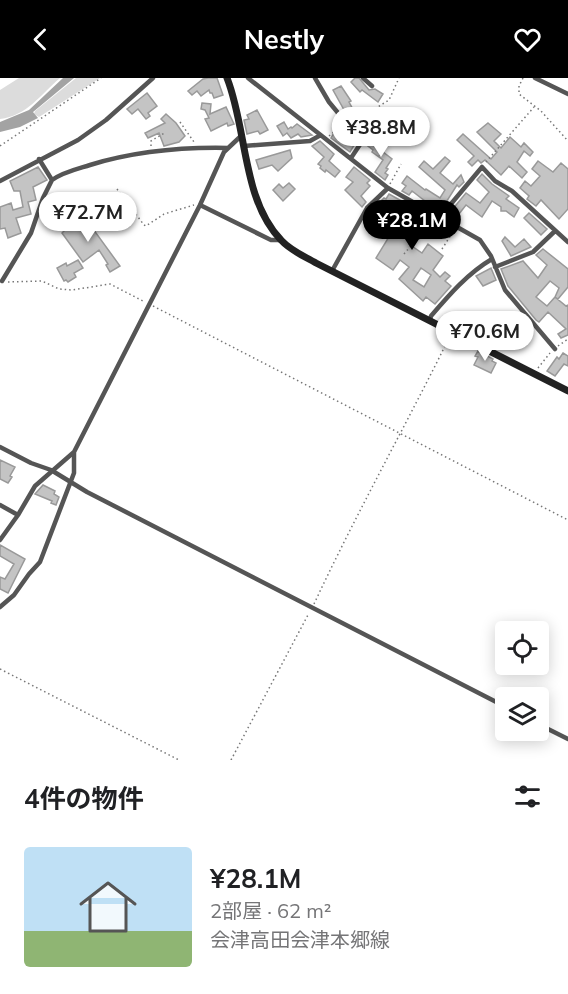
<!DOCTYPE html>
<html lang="ja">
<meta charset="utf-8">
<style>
:root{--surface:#fff;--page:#f2f2f2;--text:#202124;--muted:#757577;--line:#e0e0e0;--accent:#000}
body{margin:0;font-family:Mulish,"Noto Sans JP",sans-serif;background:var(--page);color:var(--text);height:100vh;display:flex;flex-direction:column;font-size:22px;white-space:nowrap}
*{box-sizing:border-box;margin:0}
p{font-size:20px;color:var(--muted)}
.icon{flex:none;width:33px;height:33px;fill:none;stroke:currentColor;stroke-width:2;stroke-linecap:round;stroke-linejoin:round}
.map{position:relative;height:682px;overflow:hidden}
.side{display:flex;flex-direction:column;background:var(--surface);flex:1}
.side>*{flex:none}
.buttons{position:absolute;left:495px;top:543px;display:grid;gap:12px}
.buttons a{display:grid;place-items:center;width:54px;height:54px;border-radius:6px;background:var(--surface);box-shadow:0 3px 15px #0003;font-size:30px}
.price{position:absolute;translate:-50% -51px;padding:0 14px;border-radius:21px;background:#fff;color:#222;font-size:20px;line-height:39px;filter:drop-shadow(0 2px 3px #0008)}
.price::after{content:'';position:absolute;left:50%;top:36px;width:18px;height:14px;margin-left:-9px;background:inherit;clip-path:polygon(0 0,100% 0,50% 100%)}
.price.current{background:var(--accent);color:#fff}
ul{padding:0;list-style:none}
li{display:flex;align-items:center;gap:18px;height:150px;padding:0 24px}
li+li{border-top:2px solid var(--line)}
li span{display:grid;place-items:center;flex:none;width:168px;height:120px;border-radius:6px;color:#555}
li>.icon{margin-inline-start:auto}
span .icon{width:72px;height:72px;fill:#fffc;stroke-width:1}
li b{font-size:26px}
h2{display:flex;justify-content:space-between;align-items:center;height:72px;padding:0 24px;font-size:26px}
header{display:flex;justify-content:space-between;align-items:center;height:78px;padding:0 24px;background:var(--accent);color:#fff;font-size:27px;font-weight:700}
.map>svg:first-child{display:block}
.green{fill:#dcdcdc}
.water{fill:#a3a3a3}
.building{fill:#c4c4c4;stroke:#999;stroke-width:1.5;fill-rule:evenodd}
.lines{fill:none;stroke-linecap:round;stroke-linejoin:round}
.path{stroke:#777;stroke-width:1.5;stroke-dasharray:1.5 3;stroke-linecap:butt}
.minor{stroke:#555;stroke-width:4.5}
.secondary{stroke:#222;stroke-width:7}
</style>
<header><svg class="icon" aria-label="back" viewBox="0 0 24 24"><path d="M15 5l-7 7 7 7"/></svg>Nestly<svg class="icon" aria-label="heart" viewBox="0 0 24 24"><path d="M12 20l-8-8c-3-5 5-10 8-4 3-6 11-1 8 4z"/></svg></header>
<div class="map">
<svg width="568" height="682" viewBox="0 0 568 682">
<rect width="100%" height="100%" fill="#fff"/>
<!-- green -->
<path class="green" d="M19 0H60C41 16 27 38 0 41V12Z
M76 0H100L39 39 34 36 35 33Z"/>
<!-- water -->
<path class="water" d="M63 0H74L33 34 38 40 20 49 0 54V44L29 32Z"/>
<!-- building -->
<path class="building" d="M208 0H217L223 17 214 20 212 15H210L209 12 201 18 197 13 192 17 188 13 203 1Z
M355 0H359L369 12 375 11 383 16 378 24 362 12 360 14 351 4Z
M341 8 351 23 349 24 355 35 348 39 333 12Z
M147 15 157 28 148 35 150 38 146 41 138 31 132 36 127 31Z
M202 25 211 26 210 36 226 29 234 46 228 48 227 45 211 53 205 41 209 40 205 32 201 31Z
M257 32 268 52 260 56 258 53 247 56 244 42 249 41 247 37Z
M166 36 176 45 185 58 179 64 164 68 159 55 148 60 145 55 165 45 161 41Z
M388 36 393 38 390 46 393 48 389 57 365 47 368 40 383 47Z
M284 44 288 51 291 49 292 50 297 46 312 57 301 59 298 56 291 60 287 55 283 58 277 48Z
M488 45 501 56 494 63 501 70 510 59 521 69 524 65 533 74 530 78 524 73 517 84 527 94 522 100 509 88 501 97 485 82 481 85 478 82 472 88 468 84 474 78 457 62 463 56 491 81 497 74 477 54Z
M347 51 351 53 352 51 361 56 350 74 331 60 335 53 341 57Z
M374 60 384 68 379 78 383 74 392 81 386 90 388 91 385 95 388 97 385 102 375 94 383 82 372 74 373 72 368 68Z
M320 63 334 76 329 83 340 93 335 99 326 92 325 94 320 90 321 88 318 86 324 79 312 68Z
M290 72 292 80 278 93 272 87 259 91 256 82Z
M445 79 450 83 440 95 453 106 461 97 464 104 459 109 457 107 445 126 442 124 438 130 429 126 412 113 409 117 402 113 406 108 402 105 407 98 425 112 426 111 440 120 445 112 419 89 424 83 433 91Z
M538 83 553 94 561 85 568 91V131L559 141 541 122 536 128 527 121 529 118 520 110 525 103 531 108 540 98 532 91Z
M38 89 47 102 33 109 36 122 28 124 31 136 16 140 21 155 8 160 5 150 0 151V129L11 125 13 132 23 129 20 113H14L10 103Z
M354 89 370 102 367 105 370 108 361 118 366 124 362 129 345 112 353 104 346 99Z
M482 96 492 106 509 118 506 121 519 130 514 139 506 133H501V129L492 123 482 139 466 127 455 141 447 138 466 115 480 125 489 114 477 102Z
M289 105 295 111 283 123 273 112 279 106 283 110Z
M389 116 432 140 419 161 415 158 409 166 422 175 428 166 443 178 433 192 440 199 445 194 450 198 445 203 451 208 435 226 426 219 423 223 399 201 409 189 400 182 393 192 376 180 395 149 383 141 385 138 380 134 386 127 381 123 384 120 386 121ZM421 190 431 197 424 209 413 202Z
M529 135 547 151 541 157 524 140Z
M78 142 82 148 88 144 120 188 110 194 106 187 108 186 99 172 83 184 62 155 64 153 63 151Z
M505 159 515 169 524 161 531 169 511 178 502 163Z
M543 171 568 191V209L558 221 555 219 566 228 568 227V257L561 260 558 256 566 251 548 234 539 244 536 242 508 208 501 191 523 183 538 200 547 187 536 177ZM550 203 559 210 555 219 547 228 536 219Z
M78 182 83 190 74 195 76 199 68 204 66 202 64 203 57 190 66 185 67 188Z
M491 190 496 202 483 208 476 198Z
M478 273 493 281 492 283 496 285 491 295 474 287 478 279 475 278Z
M563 275 568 278V288L564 286 555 298 547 293 557 279 559 281Z
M0 382 15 389 10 398 12 399 8 405 0 401Z
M43 407 55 413 54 416 59 419 56 427 51 425 52 423 35 416Z
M0 467 25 481 8 515 0 511V499L5 501 14 486 0 478Z"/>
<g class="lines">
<!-- path -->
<path class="path" d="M523 0 519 8V16L541 33 568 63
M180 44 194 64
M352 45 389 22 399 0
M329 58 335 53 342 49
M0 68 101 0
M151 68V63L166 54
M486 84 534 29
M390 106 401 86
M117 111 144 147 146 148 164 136 194 127
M442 171 453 154
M404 176 415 163 430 138
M8 204 42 203 59 211 72 212 110 206 143 223
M153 228 568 442
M558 268 568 261
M538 290 550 275
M314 526C356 436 405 349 449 260
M0 591 179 682
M231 682 309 535"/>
<!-- minor -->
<path class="minor" d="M248 0 388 110 480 162 491 178 505 212 555 271
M315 0 329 24 348 47
M363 0 372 8
M535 0 568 16
M244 68 310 63 319 58
M351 80 369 53
M52 102C63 94 77 91 90 87 136 73 181 69 228 70
M0 103 78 62 106 42 153 0
M200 127 224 74 242 57
M440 139 482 89 495 103 512 113 568 164
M495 189 533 174 555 153
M332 193 367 130 388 110
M2 203 31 155 43 120 52 102 39 81
M430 242 431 238C449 217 468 195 492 181
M0 369 31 385 51 392 87 414 506 629
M0 427 18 437
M0 462 18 437 35 408 74 374 200 127 271 162H281
M0 529 14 517 29 496 40 484 74 395V374
M538 646 568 661"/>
<!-- secondary -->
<path class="secondary" d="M227 0C247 50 242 122 281 162 291 173 304 178 316 185L568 313"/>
</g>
</svg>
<div class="buttons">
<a><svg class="icon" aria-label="locate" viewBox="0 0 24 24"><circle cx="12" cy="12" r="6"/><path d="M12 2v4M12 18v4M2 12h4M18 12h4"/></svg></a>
<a><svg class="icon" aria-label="layers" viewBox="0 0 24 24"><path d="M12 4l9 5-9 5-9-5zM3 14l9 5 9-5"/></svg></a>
</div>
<b class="price" style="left:381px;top:80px">¥38.8M</b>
<b class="price" style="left:88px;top:165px">¥72.7M</b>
<b class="price current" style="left:412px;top:173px">¥28.1M</b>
<b class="price" style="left:485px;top:284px">¥70.6M</b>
</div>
<section class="side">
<h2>4件の物件<svg class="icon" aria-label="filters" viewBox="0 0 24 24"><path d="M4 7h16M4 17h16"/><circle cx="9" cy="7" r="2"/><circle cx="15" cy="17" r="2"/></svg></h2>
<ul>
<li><span style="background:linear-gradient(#bfe0f5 70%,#8fb573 0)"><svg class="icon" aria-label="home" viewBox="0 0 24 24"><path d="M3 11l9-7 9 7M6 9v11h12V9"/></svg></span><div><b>¥28.1M</b><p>2部屋 · 62 m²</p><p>会津高田会津本郷線</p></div></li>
</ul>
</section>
